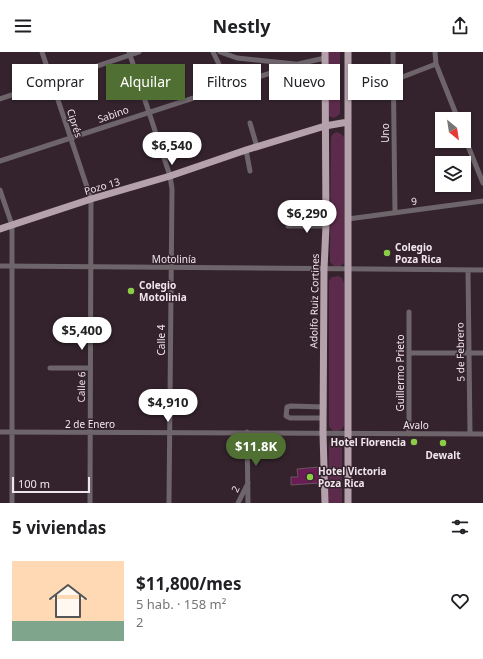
<!DOCTYPE html>
<html lang="es">
<meta charset="utf-8">
<style>
:root{--surface:#fff;--page:#f2f2f2;--text:#202124;--muted:#757577;--accent:#506f33}
body{margin:0;font-family:"Noto Sans",sans-serif;background:var(--page);color:var(--text);height:100vh;display:flex;flex-direction:column;font-size:15px;white-space:nowrap}
*{box-sizing:border-box;margin:0}
p{font-size:13px;color:var(--muted)}
.icon{flex:none;width:22px;height:22px;fill:none;stroke:currentColor;stroke-width:2;stroke-linecap:round;stroke-linejoin:round}
.map{position:relative;height:451px;overflow:hidden}
.panel{display:flex;flex-direction:column;background:var(--surface);flex:1}
.panel>*{flex:none}
.guide{position:absolute;left:12px;top:12px;width:459px;height:36px;display:flex;gap:8px}
.needle{width:26px;rotate:150deg}
.controls{position:absolute;left:435px;top:60px;display:grid;gap:8px}
.controls a{display:grid;place-items:center;width:36px;height:36px;border-radius:0px;background:var(--surface);box-shadow:0 1px 3px #0004;font-size:20px}
.scale{position:absolute;left:12px;bottom:10px;width:78px;box-sizing:border-box;padding-left:4px;border:2px solid #f1e5ec;border-top:0;font-size:11px;line-height:14px;white-space:nowrap;color:#f1e5ec;-webkit-text-stroke:3px #34232d;paint-order:stroke}
.price{position:absolute;translate:-50% -34px;padding:0 9px;border-radius:14px;background:#fff;color:#222;font-size:13px;line-height:26px;filter:drop-shadow(0 1px 2px #0008)}
.price::after{content:'';position:absolute;left:50%;top:24px;width:12px;height:9px;margin-left:-6px;background:inherit;clip-path:polygon(0 0,100% 0,50% 100%)}
.price.on{background:var(--accent);color:#fff}
ul{padding:0;list-style:none}
li{display:flex;align-items:center;gap:12px;height:100px;padding:0 12px}
li span{display:grid;place-items:center;flex:none;width:112px;height:80px;border-radius:0px;color:#555}
li>.icon{margin-inline-start:auto}
span .icon{width:48px;height:48px;fill:#fffc;stroke-width:1}
li b{font-size:17px}
h2{display:flex;justify-content:space-between;align-items:center;height:48px;padding:0 12px;font-size:17px}
.pill{padding:0 14px;border-radius:0px;background:var(--surface);box-shadow:0 1px 3px #0004;font-size:14px;line-height:36px}
.pill.on{background:var(--accent);color:#fff}
header{display:flex;justify-content:space-between;align-items:center;height:52px;padding:0 12px;background:var(--surface);font-size:18px;font-weight:700}
.map>svg:first-child{display:block}
.green{fill:#5c2b4b}
.building{fill:#6c1c55;stroke:#685460}
.lines{fill:none;stroke-linecap:round;stroke-linejoin:round}
.minor{stroke:#6e656a;stroke-width:5}
.major{stroke:#b4a1ac;stroke-width:7}
.poi-dot{fill:#8bce46;stroke:#34232d;stroke-width:1.5}
.labels{text-anchor:middle;dominant-baseline:central;stroke-width:3;stroke-linejoin:round;paint-order:stroke}
.street-label{font-size:10px;fill:#f1e5ec;stroke:#34232d}
.poi-label{font-size:10px;font-weight:bold;fill:#f1e5ec;stroke:#34232d;text-anchor:start}
</style>
<header><svg class="icon" aria-label="menu" viewBox="0 0 24 24"><path d="M4 6h16M4 12h16M4 18h16"/></svg>Nestly<svg class="icon" aria-label="share" viewBox="0 0 24 24"><path d="M12 15V3M7 8l5-5 5 5M5 13v7h14v-7"/></svg></header>
<div class="map">
<svg width="483" height="451" viewBox="0 0 483 451">
<rect width="100%" height="100%" fill="#34232d"/>
<!-- green -->
<path class="green" d="M327 0H340V62L334 66 328 64Z
M337 80 341 82 344 85V211L339 215 334 214 330 210 331 86 333 82Z
M338 224 342 226 344 231V374L341 378 334 380 329 374V229L332 225Z
M337 386 341 389 342 393V451H328L329 391 332 387Z"/>
<!-- building -->
<path class="building" d="M127 14 133 31 121 35 115 18Z
M319 415V431L291 433V425H298L297 417Z"/>
<g class="lines">
<!-- minor -->
<path class="minor" d="M42 0 91 147 90 451
M129 0 170 124 172 137 169 451
M213 0 230 35
M220 0 237 6 295 12
M393 0 395 161
M435 0 436 12 458 67
M348 46 436 12
M0 47 139 0
M250 71 257 95
M464 84 483 131
M246 98 250 119
M0 109 298 12 325 6
M0 138 12 173V451
M348 167 483 149
M288 174H326
M0 214 483 218
M468 218 470 382
M409 260V382
M68 284 91 283
M410 301H483
M50 316H90
M323 366H290L286 364 287 355 291 354 324 355
M0 380 483 382
M247 380 248 451
M238 451 248 431"/>
<!-- major -->
<path class="major" d="M325 0 326 174 324 217 323 381 325 451
M0 177 91 147 170 124 246 98 325 74 348 70
M348 451V0"/>
</g>
<!-- markers -->
<g class="poi-dot">
<circle cx="387" cy="201" r="4"/>
<circle cx="131" cy="239" r="4"/>
<circle cx="414" cy="390" r="4"/>
<circle cx="443" cy="391" r="4"/>
<circle cx="310" cy="425" r="4"/>
</g>
<g class="labels">
<!-- street labels -->
<g class="street-label">
<text transform="translate(113 62) rotate(-19)">Sabino</text>
<text transform="translate(75 71) rotate(72)">Ciprés</text>
<text transform="translate(385 81) rotate(-90)">Uno</text>
<text transform="translate(102 134) rotate(-16)">Pozo 13</text>
<text transform="translate(414 149) rotate(-8)">9</text>
<text x="174" y="207">Motolinía</text>
<text transform="translate(314 249) rotate(-89)">Adolfo Ruiz Cortines</text>
<text transform="translate(161 288) rotate(-90)">Calle 4</text>
<text transform="translate(460 300) rotate(-91)">5 de Febrero</text>
<text transform="translate(400 321) rotate(-90)">Guillermo Prieto</text>
<text transform="translate(81 335) rotate(-89)">Calle 6</text>
<text x="90" y="372">2 de Enero</text>
<text x="416" y="373">Avalo</text>
<text transform="translate(235 437) rotate(-65)">2</text>
</g>
<!-- poi labels -->
<g class="poi-label">
<text x="395" y="195">Colegio<tspan x="395" dy="12">Poza Rica</tspan></text>
<text x="139" y="233">Colegio<tspan x="139" dy="12">Motolinia</tspan></text>
<text x="406" y="390" text-anchor="end">Hotel Florencia</text>
<text x="443" y="403" text-anchor="middle">Dewalt</text>
<text x="318" y="419">Hotel Victoria<tspan x="318" dy="12">Poza Rica</tspan></text>
</g>
</g>
</svg>
<div class="controls">
<a><svg class="needle" viewBox="-14 -14 28 28"><path d="M0-13l5 13h-10z" fill="#e53935"/><path d="M0 13l5-13h-10z" fill="#757577"/></svg></a>
<a><svg class="icon" aria-label="layers" viewBox="0 0 24 24"><path d="M12 4l9 5-9 5-9-5zM3 14l9 5 9-5"/></svg></a>
</div>
<div class="scale">100 m</div>
<b class="price" style="left:172px;top:114px">$6,540</b>
<b class="price" style="left:307px;top:182px">$6,290</b>
<b class="price" style="left:82px;top:299px">$5,400</b>
<b class="price" style="left:168px;top:371px">$4,910</b>
<b class="price on" style="left:256px;top:415px">$11.8K</b>
<div class="guide">
<a class="pill">Comprar</a>
<a class="pill on">Alquilar</a>
<a class="pill">Filtros</a>
<a class="pill">Nuevo</a>
<a class="pill">Piso</a>
</div>
</div>
<section class="panel">
<h2>5 viviendas<svg class="icon" aria-label="filters" viewBox="0 0 24 24"><path d="M4 7h16M4 17h16"/><circle cx="9" cy="7" r="2"/><circle cx="15" cy="17" r="2"/></svg></h2>
<ul>
<li><span style="background:linear-gradient(#ffd9b3 75%,#7fa58c 0)"><svg class="icon" aria-label="home" viewBox="0 0 24 24"><path d="M3 11l9-7 9 7M6 9v11h12V9"/></svg></span><div><b>$11,800/mes</b><p>5 hab. · 158 m²</p><p>2</p></div><svg class="icon" aria-label="heart" viewBox="0 0 24 24"><path d="M12 20l-8-8c-3-5 5-10 8-4 3-6 11-1 8 4z"/></svg></li>
</ul>
</section>
